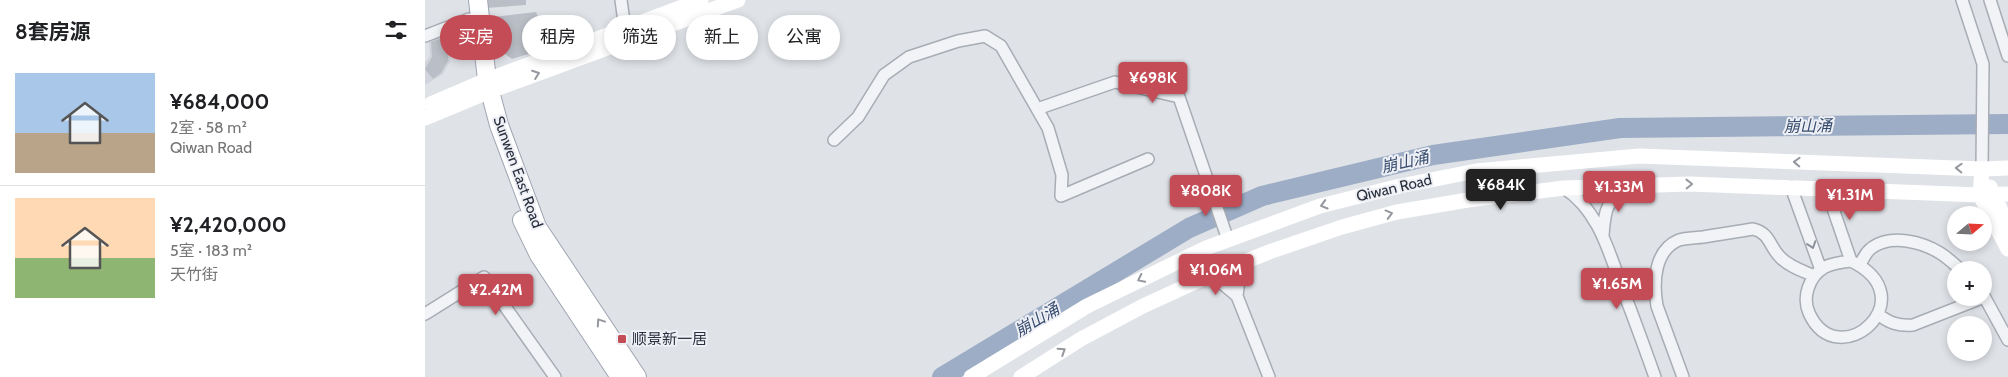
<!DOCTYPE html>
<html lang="zh">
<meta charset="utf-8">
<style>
:root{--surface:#fff;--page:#f6f6f6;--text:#202124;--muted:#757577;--line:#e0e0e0;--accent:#c44c56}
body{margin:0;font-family:Cabin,"Noto Sans SC",sans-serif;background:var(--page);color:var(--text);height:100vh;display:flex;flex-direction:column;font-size:19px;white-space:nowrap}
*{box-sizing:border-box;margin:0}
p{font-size:16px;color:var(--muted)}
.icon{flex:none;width:28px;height:28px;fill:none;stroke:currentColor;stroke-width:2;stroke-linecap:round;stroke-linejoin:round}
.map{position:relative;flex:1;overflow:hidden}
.sheet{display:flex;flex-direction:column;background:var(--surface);width:425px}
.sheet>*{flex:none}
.guide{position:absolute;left:15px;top:15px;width:475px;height:45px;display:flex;gap:10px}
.needle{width:32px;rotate:71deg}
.controls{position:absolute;left:1522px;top:206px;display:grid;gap:10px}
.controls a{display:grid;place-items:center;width:45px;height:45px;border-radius:50%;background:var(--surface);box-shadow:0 2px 8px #0003;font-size:25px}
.price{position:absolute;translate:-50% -42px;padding:0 11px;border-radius:5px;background:var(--accent);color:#fff;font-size:16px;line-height:32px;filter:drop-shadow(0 1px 2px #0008)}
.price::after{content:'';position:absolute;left:50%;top:30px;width:15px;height:11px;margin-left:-8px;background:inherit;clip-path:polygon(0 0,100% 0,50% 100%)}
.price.on{background:#222;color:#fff}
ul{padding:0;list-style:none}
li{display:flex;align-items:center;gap:15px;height:125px;padding:0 15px}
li+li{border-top:1px solid var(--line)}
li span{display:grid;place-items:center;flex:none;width:140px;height:100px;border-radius:0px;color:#555}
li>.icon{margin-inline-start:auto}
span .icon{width:60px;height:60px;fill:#fffc;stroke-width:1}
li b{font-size:21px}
h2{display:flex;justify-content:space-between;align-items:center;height:60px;padding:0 15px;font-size:21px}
.chip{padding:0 18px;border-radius:22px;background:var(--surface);box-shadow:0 2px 8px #0003;font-size:18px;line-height:45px}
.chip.on{background:var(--accent);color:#fff}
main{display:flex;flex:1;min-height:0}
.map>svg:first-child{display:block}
.built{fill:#d1d4dc}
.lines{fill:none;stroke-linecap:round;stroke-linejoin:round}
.river{stroke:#9cadc5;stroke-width:20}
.building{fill:#babec6}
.street-casing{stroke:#a8acb4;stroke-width:14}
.primary-casing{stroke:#9fa5b2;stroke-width:20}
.street{stroke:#f1f3f6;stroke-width:11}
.secondary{stroke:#fff;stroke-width:15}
.primary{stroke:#fff;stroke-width:18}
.oneway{stroke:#94979e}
.oneway2{stroke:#8d919a}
.poi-dot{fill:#c44c56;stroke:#eef0f5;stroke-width:2}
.labels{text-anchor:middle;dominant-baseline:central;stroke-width:4;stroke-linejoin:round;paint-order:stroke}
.street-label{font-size:15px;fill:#292f3d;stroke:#eef0f5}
.poi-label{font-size:15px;fill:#292f3d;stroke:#eef0f5;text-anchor:start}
.water-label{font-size:16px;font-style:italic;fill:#364b6e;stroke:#eef0f5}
</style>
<main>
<section class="sheet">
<h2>8套房源<svg class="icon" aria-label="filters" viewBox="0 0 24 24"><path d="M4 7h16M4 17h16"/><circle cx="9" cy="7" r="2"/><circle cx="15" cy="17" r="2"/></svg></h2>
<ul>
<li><span style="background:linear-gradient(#a9c7e8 60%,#b9a48a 0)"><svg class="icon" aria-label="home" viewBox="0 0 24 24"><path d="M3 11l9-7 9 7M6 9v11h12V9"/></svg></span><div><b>¥684,000</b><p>2室 · 58 m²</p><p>Qiwan Road</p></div></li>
<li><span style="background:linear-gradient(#ffd9b3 60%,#8fb573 0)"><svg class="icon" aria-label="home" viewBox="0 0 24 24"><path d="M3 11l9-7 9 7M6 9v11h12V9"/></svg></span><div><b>¥2,420,000</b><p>5室 · 183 m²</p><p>天竹街</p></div></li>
</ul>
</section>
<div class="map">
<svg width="1583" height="377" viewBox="0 0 1583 377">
<rect width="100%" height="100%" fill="#dfe2e7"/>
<!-- built -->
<path class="built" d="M22 35 26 48 25 62 18 74 0 85V62L5 56 4 41Z"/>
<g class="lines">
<!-- river -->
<path class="river" d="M517 377 764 228 837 196 1008 155 1195 128 1583 124"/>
</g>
<!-- building -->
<path class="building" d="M61 0H101V5L61 8Z
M111 12 126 47 87 59 61 40 60 18Z
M20 37 23 48V61L16 73 8 79 0 69 7 57 6 42Z"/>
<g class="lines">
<defs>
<path id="street" d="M196 0 200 29
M1537 0 1558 64 1557 169
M1565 0 1583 56
M0 36 44 19
M612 109 690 82 754 97 803 240
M409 140 433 117 459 75 484 57 533 41 560 36 576 46 623 128 637 175 636 196 723 159
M1366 187 1396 270
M1139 188C1175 211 1185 256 1199 293 1210 321 1220 349 1230 377
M1401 188 1426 261
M1178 235C1180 208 1181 201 1205 187
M1426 261C1503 298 1413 377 1384 313 1377 297 1384 276 1400 267 1408 263 1417 262 1426 261Z
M1435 265C1438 259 1441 251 1448 247 1467 234 1497 242 1515 253 1523 258 1529 264 1536 270
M787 275 812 296 844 377
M812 296 816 263
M1559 296 1583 340
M0 314 59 277 130 377
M1453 314C1464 323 1473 326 1488 325L1557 298
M1258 377 1232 306C1228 283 1229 250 1254 240 1261 238 1270 238 1278 237 1295 234 1311 232 1328 229 1345 233 1344 246 1355 257 1363 266 1378 271 1389 276"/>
<path id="primary" d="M53 0 62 80 74 125 112 227 212 377
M97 220 114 255 195 377"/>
</defs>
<!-- street casing -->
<use href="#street" class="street-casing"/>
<!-- primary casing -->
<use href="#primary" class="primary-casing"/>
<!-- street -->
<use href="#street" class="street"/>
<!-- secondary -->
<path class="secondary" d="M6 104 62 80 276 0
M0 118 65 91 313 0
M1557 169 1555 195 1583 249
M1565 187 1583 226
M546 377 662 306 781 248 895 206 975 186 1051 171 1214 156 1557 169 1583 168
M596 377 656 339 718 306 779 278 844 252 917 227 972 212 1043 200 1139 188 1264 184 1555 195 1583 194"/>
<!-- primary -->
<use href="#primary" class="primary"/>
</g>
<!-- one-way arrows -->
<defs><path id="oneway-chevron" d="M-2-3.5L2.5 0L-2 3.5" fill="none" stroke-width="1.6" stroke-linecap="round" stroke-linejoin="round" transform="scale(1.25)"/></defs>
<g class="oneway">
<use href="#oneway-chevron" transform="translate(111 74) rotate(-20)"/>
<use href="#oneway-chevron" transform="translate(1372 162) rotate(-178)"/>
<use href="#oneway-chevron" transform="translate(1534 168) rotate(-178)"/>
<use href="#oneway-chevron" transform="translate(1264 184) rotate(-1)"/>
<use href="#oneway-chevron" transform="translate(899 205) rotate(164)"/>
<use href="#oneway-chevron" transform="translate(964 214) rotate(-15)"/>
<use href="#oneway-chevron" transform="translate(716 279) rotate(154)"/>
<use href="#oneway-chevron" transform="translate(175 322) rotate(-124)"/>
<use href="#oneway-chevron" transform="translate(637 351) rotate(-33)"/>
</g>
<use class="oneway2" href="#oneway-chevron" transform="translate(1387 245) rotate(71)"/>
<!-- markers -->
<rect class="poi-dot" x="192" y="334" width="10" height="10" rx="2.5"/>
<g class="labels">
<!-- street labels -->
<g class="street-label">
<text transform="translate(93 172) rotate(70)">Sunwen East Road</text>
<text transform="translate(969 188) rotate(-13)">Qiwan Road</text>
</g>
<!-- poi labels -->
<g class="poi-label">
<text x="207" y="339">顺景新一居</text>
</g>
<!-- water labels -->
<g class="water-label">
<text transform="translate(1383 126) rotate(-1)">崩山涌</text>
<text transform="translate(980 162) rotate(-13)">崩山涌</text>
<text transform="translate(612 320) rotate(-31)">崩山涌</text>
</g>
</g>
</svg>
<div class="controls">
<a><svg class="needle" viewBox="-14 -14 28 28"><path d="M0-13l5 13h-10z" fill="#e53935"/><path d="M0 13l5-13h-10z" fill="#757577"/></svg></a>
<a>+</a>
<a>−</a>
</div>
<b class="price" style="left:728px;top:104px">¥698K</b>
<b class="price on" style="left:1076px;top:211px">¥684K</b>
<b class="price" style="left:1194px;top:213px">¥1.33M</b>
<b class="price" style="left:781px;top:217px">¥808K</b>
<b class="price" style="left:1425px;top:221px">¥1.31M</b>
<b class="price" style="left:791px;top:296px">¥1.06M</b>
<b class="price" style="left:1192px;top:310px">¥1.65M</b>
<b class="price" style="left:71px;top:316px">¥2.42M</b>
<div class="guide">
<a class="chip on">买房</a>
<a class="chip">租房</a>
<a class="chip">筛选</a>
<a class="chip">新上</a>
<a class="chip">公寓</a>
</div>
</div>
</main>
